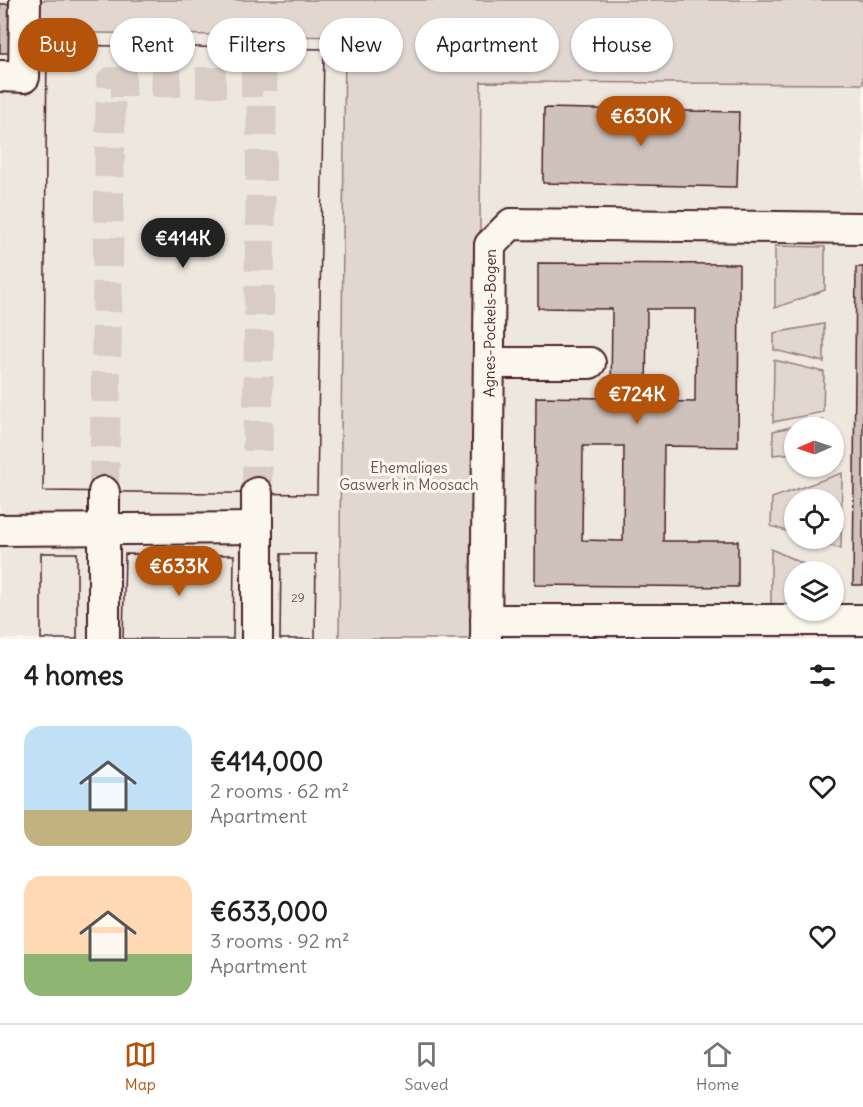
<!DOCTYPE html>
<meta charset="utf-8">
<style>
:root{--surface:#fff;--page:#f6f6f6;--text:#202124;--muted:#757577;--line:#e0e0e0;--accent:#b45309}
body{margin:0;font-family:Delius,sans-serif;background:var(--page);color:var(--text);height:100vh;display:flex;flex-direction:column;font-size:22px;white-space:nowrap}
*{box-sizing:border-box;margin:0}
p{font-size:20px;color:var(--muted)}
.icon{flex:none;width:33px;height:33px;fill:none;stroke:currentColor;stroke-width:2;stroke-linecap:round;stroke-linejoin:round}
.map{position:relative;height:639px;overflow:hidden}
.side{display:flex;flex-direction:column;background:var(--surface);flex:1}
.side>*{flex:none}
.top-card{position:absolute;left:18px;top:18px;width:828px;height:54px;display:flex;gap:12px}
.needle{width:39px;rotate:268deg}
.controls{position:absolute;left:784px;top:417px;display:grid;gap:12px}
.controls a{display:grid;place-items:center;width:60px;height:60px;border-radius:50%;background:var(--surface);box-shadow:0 2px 4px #0004;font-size:30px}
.price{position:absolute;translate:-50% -51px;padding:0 14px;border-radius:21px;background:var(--accent);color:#fff;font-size:20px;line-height:39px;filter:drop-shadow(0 2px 3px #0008)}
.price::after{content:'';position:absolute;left:50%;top:36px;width:18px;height:14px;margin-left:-9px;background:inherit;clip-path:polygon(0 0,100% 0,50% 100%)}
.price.current{background:#222;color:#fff}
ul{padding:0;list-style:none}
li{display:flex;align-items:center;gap:18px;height:150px;padding:0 24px}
li span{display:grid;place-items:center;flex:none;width:168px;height:120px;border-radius:18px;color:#555}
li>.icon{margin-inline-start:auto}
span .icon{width:72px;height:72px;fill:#fffc;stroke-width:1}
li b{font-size:26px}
h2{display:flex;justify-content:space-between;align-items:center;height:72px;padding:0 24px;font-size:26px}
.chip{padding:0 21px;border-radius:27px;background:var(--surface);box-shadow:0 2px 4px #0004;font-size:21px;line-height:54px}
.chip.current{background:var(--accent);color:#fff}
.dock{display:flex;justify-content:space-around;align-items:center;height:84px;border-top:2px solid var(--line);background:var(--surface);font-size:16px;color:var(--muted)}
.dock a{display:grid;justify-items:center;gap:3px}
.dock .current{color:var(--accent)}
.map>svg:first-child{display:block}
.built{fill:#eee7de;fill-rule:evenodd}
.green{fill:#e2d7d0;stroke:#967b7e;stroke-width:1.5}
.building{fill:#cfc2bc;stroke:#4a1f2b;stroke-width:1.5;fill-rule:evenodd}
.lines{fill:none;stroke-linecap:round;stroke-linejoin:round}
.minor-tunnel{stroke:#d8ccc5;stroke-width:30;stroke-dasharray:30 15;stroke-linecap:butt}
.minor-casing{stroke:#4a1f2b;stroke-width:34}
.minor{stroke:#fbf7ec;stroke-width:30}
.labels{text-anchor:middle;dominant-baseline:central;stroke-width:6;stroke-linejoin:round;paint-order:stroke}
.number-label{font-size:12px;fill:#6b484f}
.street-label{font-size:15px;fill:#4a1f2b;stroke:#fbf7ec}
.park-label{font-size:15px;fill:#704d54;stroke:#fbf7ec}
</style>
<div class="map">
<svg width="863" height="639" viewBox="0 0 863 639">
<rect width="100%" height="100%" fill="#fbf7ec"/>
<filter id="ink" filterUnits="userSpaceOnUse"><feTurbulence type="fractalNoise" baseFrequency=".0167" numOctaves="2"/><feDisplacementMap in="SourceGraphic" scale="12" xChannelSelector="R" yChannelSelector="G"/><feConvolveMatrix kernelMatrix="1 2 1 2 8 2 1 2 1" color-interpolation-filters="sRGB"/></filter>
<g filter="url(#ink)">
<!-- built -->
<path class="built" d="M0 0H324L345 36 339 639H0Z
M481 81 863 84V639H477ZM795 428H834V466H795ZM795 500H834V538H795ZM795 572H834V610H795Z"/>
<!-- green -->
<path class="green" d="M40 0H863V84L481 82 477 639H339L345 37 39 32Z
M775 246 825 247V290L775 308Z
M824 324V362L774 350V333Z
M774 360 824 372 823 412 773 422Z
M823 420V427L795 428V453L773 455V431Z
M842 473 841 549 809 539 834 538V500H795V534L771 526 772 498Z
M771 549 819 571 795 572V606L771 605Z"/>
<!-- building -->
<path class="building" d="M0 4H17L16 53H0Z
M47 45 324 49 317 494 43 491Z
M47 45 324 49 317 494 43 491Z
M544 108 739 112 737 187 543 183Z
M538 263 739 264 738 447 664 446 663 541H738V587L535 585 536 397 611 398 612 309 538 308ZM647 309H696L695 402 646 401ZM583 446H624L623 541 582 540Z
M856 267H863V585H853Z
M41 553H77V639H41Z
M41 553H77V639H41Z
M125 554 234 555 233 639H123Z
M125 554 234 555 233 639H123Z
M281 554H316L315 639H280Z
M281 554H316L315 639H280Z"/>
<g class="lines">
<!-- minor-tunnel -->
<path class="minor-tunnel" d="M104 492 111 82H262L257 493"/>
<defs>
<g id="minor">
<path d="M0 76 24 77 25 0"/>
<path d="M489 363H590"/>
<path d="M0 530 257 528"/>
<path d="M486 620H863"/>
<path d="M104 639V492"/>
<path d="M257 639V493"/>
<path id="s1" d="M486 639 490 245 511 224 863 228"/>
</g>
</defs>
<!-- minor casing -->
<use href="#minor" class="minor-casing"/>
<!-- minor -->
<use href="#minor" class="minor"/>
</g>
</g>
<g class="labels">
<!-- number labels -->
<g class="number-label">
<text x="298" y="597">29</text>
</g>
<!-- street labels -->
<g class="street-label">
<text stroke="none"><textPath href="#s1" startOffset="316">Agnes-Pockels-Bogen</textPath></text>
</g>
<!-- park labels -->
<g class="park-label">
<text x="409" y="467">Ehemaliges<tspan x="409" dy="17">Gaswerk in Moosach</tspan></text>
</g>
</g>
</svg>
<div class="controls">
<a><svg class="needle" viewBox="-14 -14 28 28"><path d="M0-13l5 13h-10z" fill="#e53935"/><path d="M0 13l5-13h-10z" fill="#757577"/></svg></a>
<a><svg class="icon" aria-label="locate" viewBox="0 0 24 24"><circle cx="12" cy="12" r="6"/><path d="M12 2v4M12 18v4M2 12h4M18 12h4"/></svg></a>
<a><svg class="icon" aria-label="layers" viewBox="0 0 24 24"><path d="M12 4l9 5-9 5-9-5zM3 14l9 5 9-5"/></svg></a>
</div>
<b class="price" style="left:641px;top:147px">€630K</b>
<b class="price current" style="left:183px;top:269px">€414K</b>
<b class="price" style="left:637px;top:425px">€724K</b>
<b class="price" style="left:179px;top:597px">€633K</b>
<div class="top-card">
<a class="chip current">Buy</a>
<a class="chip">Rent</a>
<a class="chip">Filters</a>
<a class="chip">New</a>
<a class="chip">Apartment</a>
<a class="chip">House</a>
</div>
</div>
<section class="side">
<h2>4 homes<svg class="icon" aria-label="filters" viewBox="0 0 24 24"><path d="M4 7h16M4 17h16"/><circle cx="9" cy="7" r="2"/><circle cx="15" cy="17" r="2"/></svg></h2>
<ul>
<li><span style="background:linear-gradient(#bfe0f5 70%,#c2b280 0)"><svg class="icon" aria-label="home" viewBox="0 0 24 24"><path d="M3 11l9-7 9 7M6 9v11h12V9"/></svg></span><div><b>€414,000</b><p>2 rooms · 62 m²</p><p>Apartment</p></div><svg class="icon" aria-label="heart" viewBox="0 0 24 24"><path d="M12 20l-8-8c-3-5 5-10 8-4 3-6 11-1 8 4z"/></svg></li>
<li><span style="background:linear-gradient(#ffd9b3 65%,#8fb573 0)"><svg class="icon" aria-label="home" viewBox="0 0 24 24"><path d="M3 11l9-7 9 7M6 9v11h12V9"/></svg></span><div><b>€633,000</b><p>3 rooms · 92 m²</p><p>Apartment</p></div><svg class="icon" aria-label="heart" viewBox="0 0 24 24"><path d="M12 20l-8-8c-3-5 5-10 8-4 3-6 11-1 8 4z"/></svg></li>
</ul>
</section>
<nav class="dock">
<a class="current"><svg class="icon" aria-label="map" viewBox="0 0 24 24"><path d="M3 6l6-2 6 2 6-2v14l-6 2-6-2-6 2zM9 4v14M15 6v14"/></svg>Map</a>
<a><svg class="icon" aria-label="saved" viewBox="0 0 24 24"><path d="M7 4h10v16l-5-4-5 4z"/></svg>Saved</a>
<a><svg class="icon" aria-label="home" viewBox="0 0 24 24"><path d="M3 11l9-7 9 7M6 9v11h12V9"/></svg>Home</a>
</nav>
